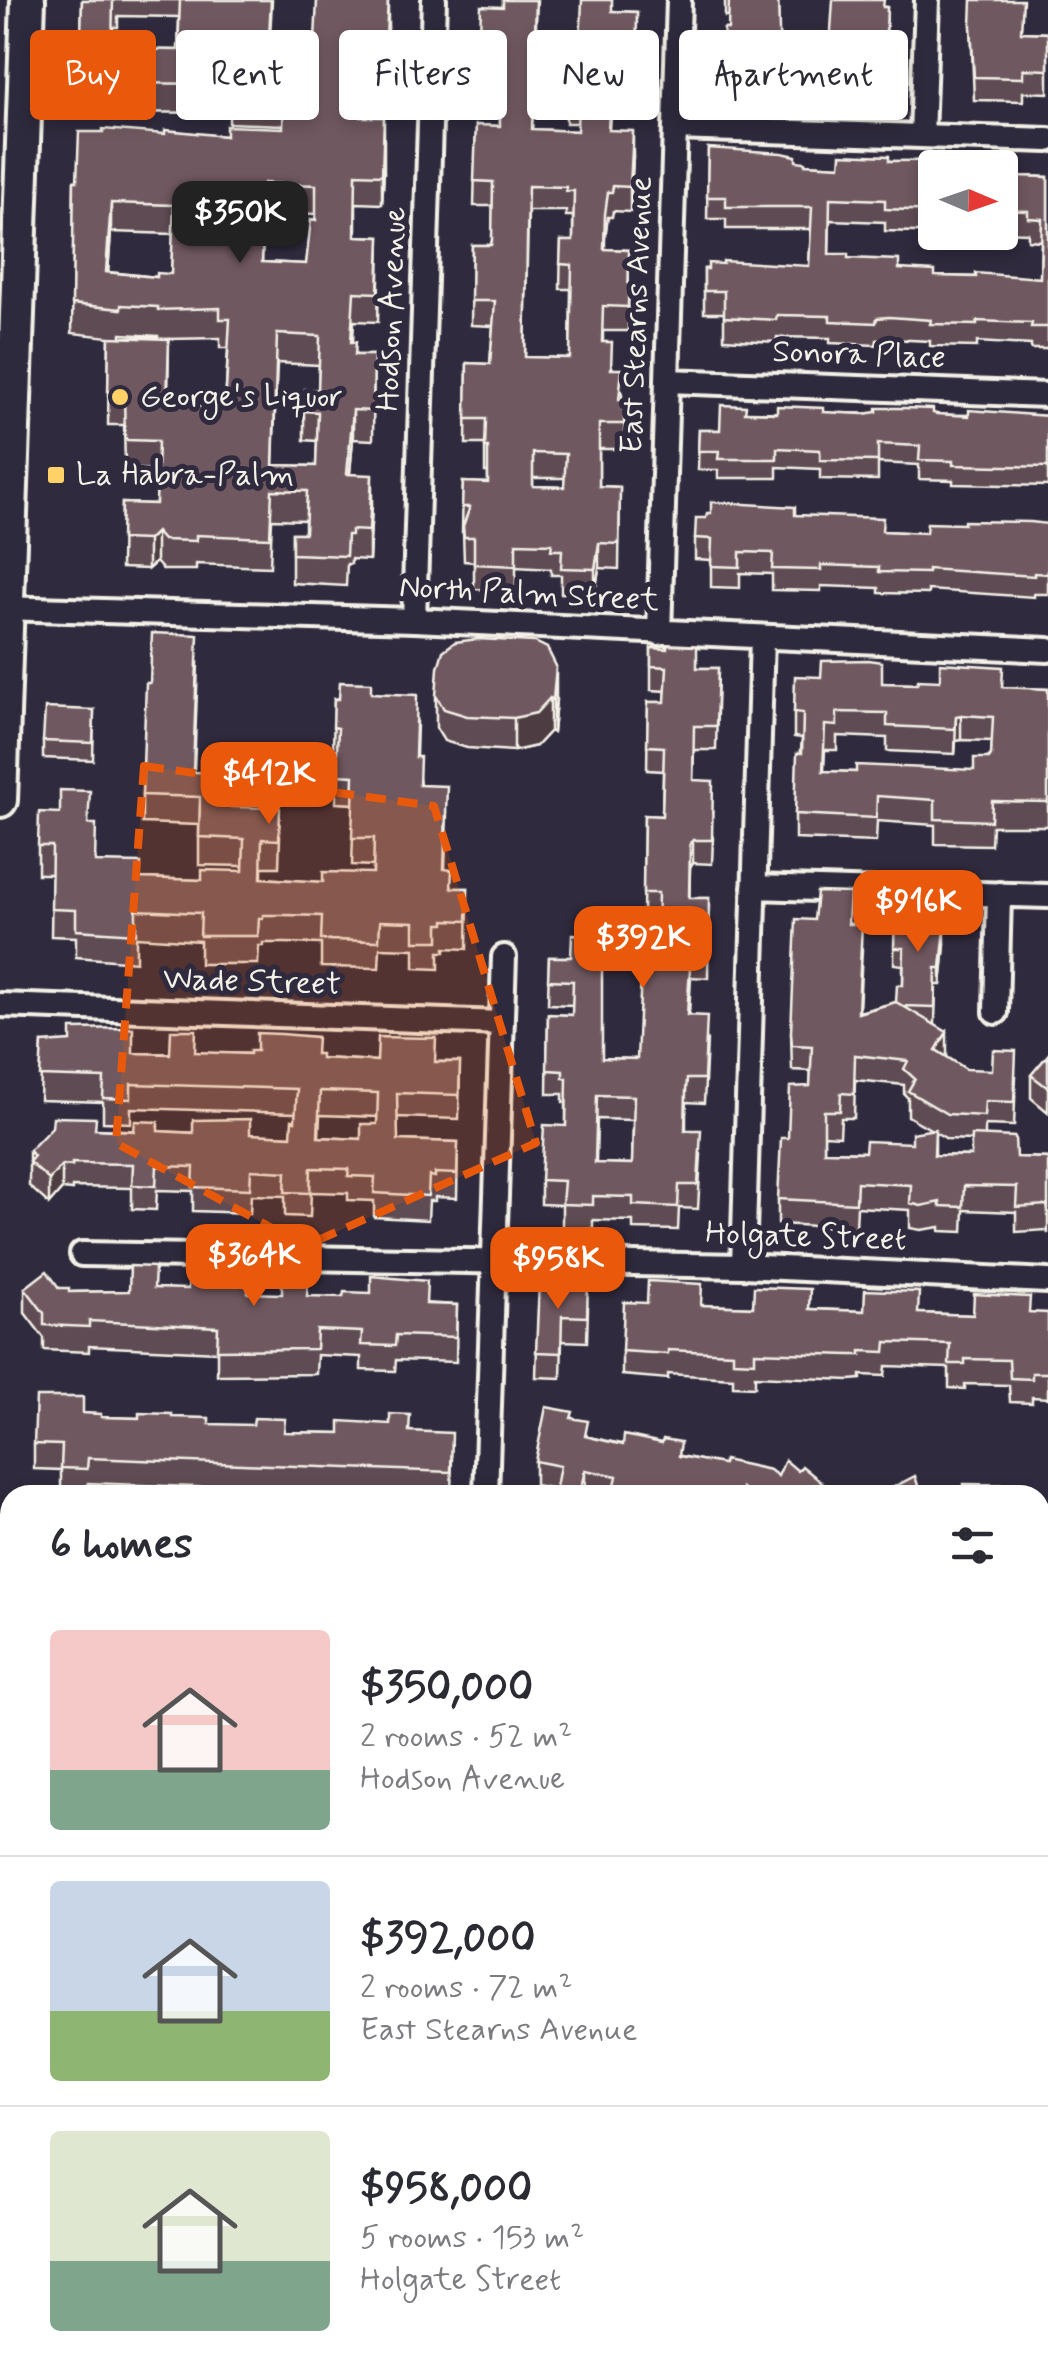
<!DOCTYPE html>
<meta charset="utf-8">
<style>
:root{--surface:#fff;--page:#f2f2f3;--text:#2b2b33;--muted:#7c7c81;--line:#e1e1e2;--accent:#ea580c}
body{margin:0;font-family:Mynerve,sans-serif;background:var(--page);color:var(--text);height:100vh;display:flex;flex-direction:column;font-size:38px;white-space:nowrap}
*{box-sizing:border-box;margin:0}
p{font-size:32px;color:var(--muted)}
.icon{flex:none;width:55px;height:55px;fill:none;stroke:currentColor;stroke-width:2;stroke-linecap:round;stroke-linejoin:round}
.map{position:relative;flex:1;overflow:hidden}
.sheet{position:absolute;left:0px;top:1485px;width:1050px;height:892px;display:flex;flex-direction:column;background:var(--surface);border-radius:30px 30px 0 0;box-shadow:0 5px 15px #0003}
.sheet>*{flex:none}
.guide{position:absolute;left:30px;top:30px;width:990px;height:90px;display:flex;gap:20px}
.needle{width:65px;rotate:92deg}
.controls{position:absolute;left:918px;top:150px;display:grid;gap:20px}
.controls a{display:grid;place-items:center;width:100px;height:100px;border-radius:10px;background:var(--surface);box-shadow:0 5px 15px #0003;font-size:50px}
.price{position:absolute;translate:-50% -85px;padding:0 22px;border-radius:20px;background:var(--accent);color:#fff;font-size:32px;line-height:65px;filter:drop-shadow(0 2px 5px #0008)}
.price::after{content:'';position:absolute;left:50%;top:60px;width:30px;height:22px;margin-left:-15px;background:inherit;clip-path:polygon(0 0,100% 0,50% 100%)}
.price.current{background:#222;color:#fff}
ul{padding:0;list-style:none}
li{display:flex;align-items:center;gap:30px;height:250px;padding:0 50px}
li+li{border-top:2px solid var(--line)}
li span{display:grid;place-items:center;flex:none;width:280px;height:200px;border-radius:10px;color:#555}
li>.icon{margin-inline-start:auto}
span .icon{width:120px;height:120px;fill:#fffc;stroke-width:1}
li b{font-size:42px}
h2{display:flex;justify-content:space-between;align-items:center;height:120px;padding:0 50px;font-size:42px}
.pill{padding:0 35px;border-radius:10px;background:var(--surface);box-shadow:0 5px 15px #0003;font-size:35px;line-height:90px}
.pill.current{background:var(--accent);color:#fff}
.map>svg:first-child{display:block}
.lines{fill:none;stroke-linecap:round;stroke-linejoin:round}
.minor-casing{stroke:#f4f1e8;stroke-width:30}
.secondary-casing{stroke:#f4f1e8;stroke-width:40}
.minor{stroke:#2f2a3d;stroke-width:22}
.secondary{stroke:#2f2a3d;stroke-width:32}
.wall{fill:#5f4c53;stroke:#f4f1e8;stroke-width:2.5;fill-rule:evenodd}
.shaded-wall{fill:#4e3e43;stroke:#f4f1e8;stroke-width:2.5}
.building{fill:#6f5860;stroke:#f4f1e8;stroke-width:2.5;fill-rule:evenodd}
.marked{fill:#e8590c;fill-opacity:0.2;stroke:#e8590c;stroke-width:8;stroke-dasharray:20 12;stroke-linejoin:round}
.poi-dot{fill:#ffd166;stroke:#2f2a3d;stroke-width:4}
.labels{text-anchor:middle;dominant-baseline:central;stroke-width:10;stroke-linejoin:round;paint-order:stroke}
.street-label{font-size:32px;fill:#f4f1e8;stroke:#2f2a3d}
.poi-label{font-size:32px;fill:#f4f1e8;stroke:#2f2a3d;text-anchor:start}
</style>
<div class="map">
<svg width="1048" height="2377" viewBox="0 0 1048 2377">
<rect width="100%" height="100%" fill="#2f2a3d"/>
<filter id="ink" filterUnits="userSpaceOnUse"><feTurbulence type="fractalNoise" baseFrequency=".01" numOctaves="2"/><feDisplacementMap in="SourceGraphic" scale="20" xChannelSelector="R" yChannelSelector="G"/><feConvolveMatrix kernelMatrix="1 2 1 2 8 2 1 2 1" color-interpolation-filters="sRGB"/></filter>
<g filter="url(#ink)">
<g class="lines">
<defs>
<path id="minor" d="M675 128 1048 140
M922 136 927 0
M667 381 1048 395
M0 608 414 620 1048 650
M414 620 434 0
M659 633 679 0
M754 887 1048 896
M0 1005 502 1023
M996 1012 999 894
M82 1254 743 1266 1048 1281
M743 1266 762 637
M486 1495 504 957
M0 1529H10
M0 2368 254 2377
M453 2377V2368
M723 2377 724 2368"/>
<path id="secondary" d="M0 800 28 0"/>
</defs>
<!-- minor casing -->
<use href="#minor" class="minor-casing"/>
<!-- secondary casing -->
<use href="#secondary" class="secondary-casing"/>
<!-- minor -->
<use href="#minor" class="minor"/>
<!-- secondary -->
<use href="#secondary" class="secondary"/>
</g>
<!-- wall -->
<path class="wall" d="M82 0H272L270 37 315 39 388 28 385 84 365 83 363 117 384 172 382 204 356 203V236L380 237 378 322 354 321 353 342 356 355H374L373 440 353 439 350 474 372 504 369 560 351 559V564H347L346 586 292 583V533H305V520L272 519 270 567 196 564V570H163L156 562 148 569 121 568 122 503 156 504 157 470 127 469 125 466 124 425H108L109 337 72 333 74 181H77L165 134 226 136 283 128V125L229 123V113L102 112V109L80 107ZM118 16 179 17 178 50 112 49 113 27H118ZM264 212 316 214 306 264 262 262ZM111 232 173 234 171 274 157 277 108 272ZM121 334 158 336V338L121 337ZM220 338V348H228L225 407 168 405 169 339ZM277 363 319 365 318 390 304 411V440L317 441 316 466 273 465Z
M503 0H537L532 129 577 131 578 123H566V98L580 47 613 11 637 12 636 94 614 93V101L611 100 609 130 633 156 630 212 613 211 612 217H608L605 239V249L629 250 628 331H603V342L622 394V400H625L624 449H599V486L620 487 619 569 599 568 595 594 561 593V575H551V569L516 567V591L474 589V562L464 561 463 532H462L463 482 488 483V472H485V444H466L467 363 490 364 493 326 471 325 472 245H491L492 240 493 206H474L476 125 500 126V95H497V89H479V64L503 7ZM528 211H566V216H573V241H561L560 289H571L570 358 525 357ZM533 478H565L564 487 533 486Z
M725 0H778L780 79 770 78 769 96H748V79L723 74 724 29H728L729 17H725Z
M884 7H887L885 79H860L859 99H838V80H829V60Z
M971 25 1022 32 1048 33V93L1023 92V101L974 100Z
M708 148 796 161 805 164 840 166 889 161 996 163 1010 168 1018 176 1048 177V349H1031V345L977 342V347L930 346V341L889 339 877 340 876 345 830 343V338L777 337 776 342 724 339V313H704V269L809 266 811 229H726V219H707ZM935 168H1000V232L1028 233V240L1041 241 1040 278 935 276 829 254 830 220 885 222V231L947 233 935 232Z
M745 412 1048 416V486L953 484V480L919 479V465L878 463V480L820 479V469L777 467V478H718V470H698L699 430H720Z
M711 513 795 515 883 531 926 533 964 524H1048V594H1034V597L928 590V594L879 593V588L821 586V591L772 590V574L740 573V588L711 587V560L695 559V538Z
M651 648 697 668H718L716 750H694L693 780 713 838 712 864 693 863 690 868 689 898H709L708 978 691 977 689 1015 707 1040 704 1103 687 1102 686 1115V1130L701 1154 698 1209 679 1208 678 1230 633 1229V1221L593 1220V1229L562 1228V1205L541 1204V1180L566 1126V1102H563V1094H547L548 1014 572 1015 573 1005 548 1004 549 957H571L602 1058 637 1059 657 931 658 917 643 916 644 815 662 816 663 771 647 770 648 702H665L666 691 651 690ZM597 1119 633 1120 632 1164 596 1163Z
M198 663 194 772 232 807 280 836 279 867H262V878L323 882 373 873V866L352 865 354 804 336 803 337 755H333L334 699 371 693 417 722 416 757 420 785 447 814 445 869 452 888H468L467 949 445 948V952H439V969L414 968V949L380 948 379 968 321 967V944L285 943H263V946H259L258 964H200V941L136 937V962L76 957V937L51 936 52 874H38V846L89 824 96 862 141 878 202 880 243 871V866L199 865V825L142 823V795L150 683Z
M882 683 1048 689V826H992L991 845 935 844V825L877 821 876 842 795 839V814L802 738 794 737V712ZM837 736 887 738V751L955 754 956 741 961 740 992 741 991 755 974 770 856 772 824 771 825 750H837Z
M436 696 556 699 553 733 550 731 536 746 514 751 467 748 444 741 436 728Z
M94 710 93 760 43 758V741Z
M895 903 927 927 945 944 941 985H936L935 1024H933L947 1057 966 1069 1016 1076 1014 1126 985 1125V1136L1016 1157 1048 1158V1234L1047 1230 1016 1232V1212L964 1210 963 1232 940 1231V1227L921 1230 910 1228V1210L873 1208 857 1207 856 1228 778 1224V1199L788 1138 810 1086 811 1071 792 1070 791 1032 850 924 862 949 859 1012 896 1002 903 985V965L894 964ZM855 1080 904 1085V1094L908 1098V1116L932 1130 912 1143 865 1152 824 1151V1135L840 1136 841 1118H854ZM935 1132 947 1139 971 1140V1156L935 1155Z
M42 1043 133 1053 317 1054 321 1058 377 1061 460 1062 459 1119 397 1117 398 1140 458 1142 457 1198 435 1197V1201H429L428 1220 374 1217V1201L348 1200V1193L311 1192 310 1217 285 1216V1196L251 1195 250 1213 193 1211V1191L157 1190 156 1210 132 1209V1188L72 1187V1190L62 1189 49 1204 29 1186V1151L96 1129 291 1136 295 1121 296 1113 131 1108V1123L103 1122V1102L40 1100ZM320 1115 378 1117 377 1124 361 1139 319 1137Z
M1048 1055V1112L1031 1098V1075Z
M539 1283 588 1307 587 1342 562 1341 561 1378 536 1377Z
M25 1288H59L69 1292 129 1291 155 1288 457 1305 456 1362 396 1360 395 1371 361 1370V1357L317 1355 316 1374 217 1375V1352L89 1346V1352L44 1350V1338L25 1313Z
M702 1305 973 1315 1048 1313V1398L1032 1397V1403L1010 1402 1009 1385 965 1384V1389L949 1388V1368L886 1366 885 1376 861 1375V1379L850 1380 755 1376V1387L733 1386V1378L668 1374V1379L622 1375V1351Z
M83 1413 101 1417 139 1418 172 1417 209 1424 285 1432 340 1433 410 1431 452 1458 451 1495H402L88 1483 87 1494 61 1493V1470L34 1469V1444Z
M573 1418 588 1437 778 1476 798 1471 837 1495H556V1489L535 1485V1461Z
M3 2050H10V2123H8V2093L3 2092Z
M10 2158V2244H1L2 2200H5Z
M10 2270V2324H4V2299Z"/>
<!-- shaded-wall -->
<path class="shaded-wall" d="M388 0V28L385 84V54Z
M365 54V83L361 146V117Z
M384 117V172L382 204V175Z
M633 131V156L630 212V187Z
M111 203V232L106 301V272Z
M353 410V439L347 503V474Z
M372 475V504L369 560V531Z
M156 532V562L148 569V540Z
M599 543V568L595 594V569Z
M556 666V699L553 733V700Z
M550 698V731L536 746 514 751V718Z
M961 715V740L956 741 955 754 956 716Z
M693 840V863L690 868 689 921 690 844Z
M945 928V944L941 985V968Z
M947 1032V1057L936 1050Z
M62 1165V1189L49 1204V1180Z
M585 1470V1494L580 1495V1492Z"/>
<!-- building -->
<path class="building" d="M82 0H113L112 49 178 50 180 0H271L269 37 315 39 317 0H388L385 54H365L361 117H384L382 175 356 174 355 236 380 237 378 293 354 292 351 342H356L355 355H374L373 411 353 410 347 474 372 475 369 531 351 530V535H347L346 556 292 554V533H305L307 491 272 490 270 538 196 535V541L163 540 156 532 148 540 121 539 122 503 156 504 158 441 127 440 125 437 124 396 108 395 109 337 169 339 167 405 225 407 230 319H220V308L158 310V307L121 305V309L72 304 74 181H77L79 132H103V129L165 134V130L226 136V126L283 128 284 96 229 94V84L102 83V80L80 78ZM264 183 316 185V220L311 219 306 264 262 262ZM111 203 174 205 171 274 157 273V277L106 272ZM277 334 320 336 318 390 305 389 304 411 318 412 316 466 273 465Z
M503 0H536L532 129 577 131 578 98H566L568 46 580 47 582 0H612V11L637 12 636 69 614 68V76H611L608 130 633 131 630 187 613 186 612 192H608L605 214 604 249 629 250 628 307 603 306 602 342H612L611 369H622L619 400H625L624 424H599V486L620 487 619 544 599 543 595 569 561 568 562 550H551L552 544 516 543V566L474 564V537H464L463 526 470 507H462L463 482 488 483V447H485L486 419H466L467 363 490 364 495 301H471L472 245H491L492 240 493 182 474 181 476 125 500 126V70H497V64H479L481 6 503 7ZM528 186 566 187V191H574L573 241H561L560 264 572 265 570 358 525 357ZM533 453 566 454 564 487 533 486Z
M729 0H778L780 59H770L769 77 748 76 749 59 723 54 724 29H728Z
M833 0H884L883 7H887L885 60 860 59 859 80 838 79 839 61 829 60Z
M972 0H1023L1021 32 1048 33V70L1023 69V78L974 77 971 25Z
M708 148 782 153 796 156V161L805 162V164L840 166 841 154 889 156V161L996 160V163L1010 164V168L1018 169V176L1048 177V327H1031L1032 323 977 321V325L930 324 931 320 889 317 877 318 876 323 830 321V316L777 315 776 320 724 317V291H704V269H708V263L723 264V261L809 266 812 207H726V197H707ZM935 168H1000V210L1028 211V218L1042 219 1040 278 976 273V277L935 276V271L899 269V260L848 258V254H829L830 198 885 200V209L935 211Z
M721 405 746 406 745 412 777 413V406L824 408V412L863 414 877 412V408H904L933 409V413L937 414 969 416V410L1048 416V467L953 465V461L919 460 920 446 878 444V461L820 460V450L777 448V459H718L719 451H698L699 430H720Z
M711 502 795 507V515L883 518 882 531 926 533 927 523 964 524V521L1031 522 1048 524V574L1034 573V576L928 569V573L879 572V567L821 565V570L772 569 773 553 740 552V567L711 566 712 539 695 538 696 518H706L707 513H711Z
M152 633 198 635 193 772 232 773 231 807 280 808 279 840 262 839 261 878 323 882V872L373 873 374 838H352L354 776 336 775 338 728 333 727 334 699H339L340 682 371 683V693L417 695 415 757H420L419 785 447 786 444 869 452 870 451 888H468L467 921 445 920V924H439V941H414V922L380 921 379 941 321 940 322 916 285 915H263V918H259L258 936H200L201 913 136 910V934L76 930V910L51 909 52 846H38L39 812 60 813V790L90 791 88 824H96L95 862 141 863 140 878 202 880V870L243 871 244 839 199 837 200 797 142 795 146 683H150Z
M478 639 535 642 547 648 556 666 553 700 550 698 536 713 514 718 467 716 444 709 436 696 438 668 443 651 455 642Z
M667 645 697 646V668H718L716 726H694L693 780 713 781 712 840H693L690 844 689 898H709L708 954 691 953 687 1015 707 1016 704 1079H687L686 1091 685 1130H701L698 1185H679L678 1207 633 1205V1197L593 1196V1205L562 1204 564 1181 541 1180 544 1125 566 1126 567 1078H563V1071L547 1070 548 1014 572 1015 573 981 548 980 549 957H571L572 934 602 935V1058L637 1059 643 930 657 931 658 893H643L644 815 662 816 664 747 647 746 648 702H665L667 667 651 666V648L667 649ZM597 1095 634 1096 632 1164 595 1163Z
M869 660 882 662V683L917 684 918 680 940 681V663L1003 667 1002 687 1048 689V802L992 801 991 821 935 819V800L877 796 876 818 795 814 797 753H802L803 713 794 712 795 676 821 677 822 661ZM837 712 887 713V726L955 729 956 716 961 715 993 717 991 755 989 758H974V770L856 765V772L823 771 825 725 837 726Z
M45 708 94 710 93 743 43 741Z
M817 892 850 893 848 924H862L858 1013 896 1002 947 1032 936 1050 966 1069 992 1070 993 1050 1016 1051 1014 1102 985 1101 984 1116 947 1114 908 1091 915 1079 904 1069 908 1061 855 1055 854 1094 841 1093 840 1111H824V1151L865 1152 866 1141 912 1143V1133L935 1129 934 1155 971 1156V1135L1015 1137 1016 1157 1048 1158V1210L1047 1205 1016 1207 1017 1187 964 1186 963 1207 940 1206V1202L921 1206 910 1203 911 1185 873 1183 857 1182 856 1203 778 1199 781 1138H788L790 1087 810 1086 812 1046 792 1045 791 1032 796 919 814 920Z
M895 903 926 904 927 927 945 928 941 968H936L935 1007 903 1006 896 1002 897 985H903L904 948H894Z
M133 1028V1053L170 1054 171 1030H196L195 1052 250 1054V1051H257V1033L282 1034 317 1037 316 1054H321V1058L377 1061 378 1037 436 1038 435 1062H460L459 1095 397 1093 398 1140 458 1142 457 1174 435 1173V1177L429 1176 428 1196 374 1193 375 1177 348 1176 349 1169 311 1168 310 1193 285 1192 286 1172 251 1170 250 1189 193 1187 194 1167 157 1166 156 1186 132 1185 133 1164 72 1163V1166L62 1165 49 1180 29 1162 34 1156 29 1151 52 1127 53 1117 96 1118 95 1129 134 1131 135 1121 158 1122V1131L193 1133V1120L250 1119V1134L291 1136 292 1120 295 1121 297 1089 131 1084V1099L103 1098 104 1078 40 1076 42 1043 71 1041V1029ZM320 1091 378 1093 377 1124H361V1139L318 1137Z
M1048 1055V1088L1031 1075Z
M130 1266 155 1267 154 1288 188 1289 189 1271 249 1273 248 1293 282 1294V1274L308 1275 307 1296 343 1297 344 1292 371 1293V1276L427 1281 426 1304 457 1305 456 1337 396 1335 395 1346 361 1345 362 1332 317 1330 316 1349 217 1350 218 1327 89 1321V1327L44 1325V1313L25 1288 47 1271 59 1288H69V1292L129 1291Z
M568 1281 588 1282 587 1317 562 1316 561 1353 536 1352 539 1283 568 1284Z
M648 1281 702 1284 701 1305 753 1307 754 1287 810 1289 809 1309 864 1311 865 1290 919 1292 918 1313 973 1315 974 1294 1030 1297 1029 1312 1048 1313V1373H1032V1379L1010 1378 1009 1360 965 1359V1364H949L950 1344 886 1342 885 1352 861 1351V1355H850L755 1352V1362L733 1361V1353L668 1350V1354L622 1351 624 1302 647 1303Z
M36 1397H83V1413L101 1414V1417L139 1418V1413L172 1414V1417L209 1418V1424L253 1425 254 1418 285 1419 284 1432 340 1433V1421L390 1424V1414L410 1415 409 1431 452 1433 451 1472 88 1458 87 1469 61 1468 62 1445 34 1444Z
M546 1407 573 1412 571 1418 588 1421 585 1436 623 1445 624 1435 662 1443 663 1439 681 1442 679 1456 723 1464 724 1460 770 1470 778 1476 785 1460 798 1471 802 1466 837 1495H750L742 1488 741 1495H698L673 1490 672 1495H613L617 1476 585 1470 580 1492 556 1487 560 1466 535 1461Z
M915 1476 921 1495H891L888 1490Z
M964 1484 1029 1485V1495H964Z
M3 2050H10V2098L8 2097 9 2068 3 2067Z
M6 2158H10V2219H1L2 2200H5Z
M6 2270H10V2299H4Z"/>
</g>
<!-- marked area -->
<path class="marked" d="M144 766 434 806 536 1143 305 1246 116 1143Z"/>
<!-- markers -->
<g class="poi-dot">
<circle cx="120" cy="397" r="10"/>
<rect x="46" y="465" width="20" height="20" rx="5"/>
</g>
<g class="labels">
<!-- street labels -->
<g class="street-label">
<text transform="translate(392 309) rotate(-88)">Hodson Avenue</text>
<text transform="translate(637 315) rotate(-88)">East Stearns Avenue</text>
<text transform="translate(859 355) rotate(2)">Sonora Place</text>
<text transform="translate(529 594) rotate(3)">North Palm Street</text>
<text transform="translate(252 982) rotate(2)">Wade Street</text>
<text transform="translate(806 1237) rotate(2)">Holgate Street</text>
</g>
<!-- poi labels -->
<g class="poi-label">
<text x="140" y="397">George's Liquor</text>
<text x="76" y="475">La Habra-Palm</text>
</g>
</g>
</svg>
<div class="controls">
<a><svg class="needle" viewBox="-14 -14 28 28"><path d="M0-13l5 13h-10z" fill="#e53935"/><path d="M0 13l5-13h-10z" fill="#7c7c81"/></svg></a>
</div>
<b class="price current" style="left:240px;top:266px">$350K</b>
<b class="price" style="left:269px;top:827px">$412K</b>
<b class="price" style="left:918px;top:955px">$916K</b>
<b class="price" style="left:643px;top:991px">$392K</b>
<b class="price" style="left:254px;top:1309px">$364K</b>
<b class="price" style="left:558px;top:1312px">$958K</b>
<div class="guide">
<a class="pill current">Buy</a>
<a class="pill">Rent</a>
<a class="pill">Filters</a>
<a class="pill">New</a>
<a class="pill">Apartment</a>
</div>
<section class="sheet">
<h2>6 homes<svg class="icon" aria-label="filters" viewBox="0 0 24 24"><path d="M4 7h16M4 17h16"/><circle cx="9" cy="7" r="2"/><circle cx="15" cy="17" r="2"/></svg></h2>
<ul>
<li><span style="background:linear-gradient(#f6c9c9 70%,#7fa58c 0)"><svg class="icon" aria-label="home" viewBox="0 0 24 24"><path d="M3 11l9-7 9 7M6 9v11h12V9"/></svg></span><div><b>$350,000</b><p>2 rooms · 52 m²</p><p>Hodson Avenue</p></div></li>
<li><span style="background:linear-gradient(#c9d6e8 65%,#8fb573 0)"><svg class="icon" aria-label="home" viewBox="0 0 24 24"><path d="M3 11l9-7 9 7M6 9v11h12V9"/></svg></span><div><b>$392,000</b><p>2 rooms · 72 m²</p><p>East Stearns Avenue</p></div></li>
<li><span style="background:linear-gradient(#dfe7d0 65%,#7fa58c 0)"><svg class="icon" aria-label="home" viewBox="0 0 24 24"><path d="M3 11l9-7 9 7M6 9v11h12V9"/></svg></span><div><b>$958,000</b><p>5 rooms · 153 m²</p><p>Holgate Street</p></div></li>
</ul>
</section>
</div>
